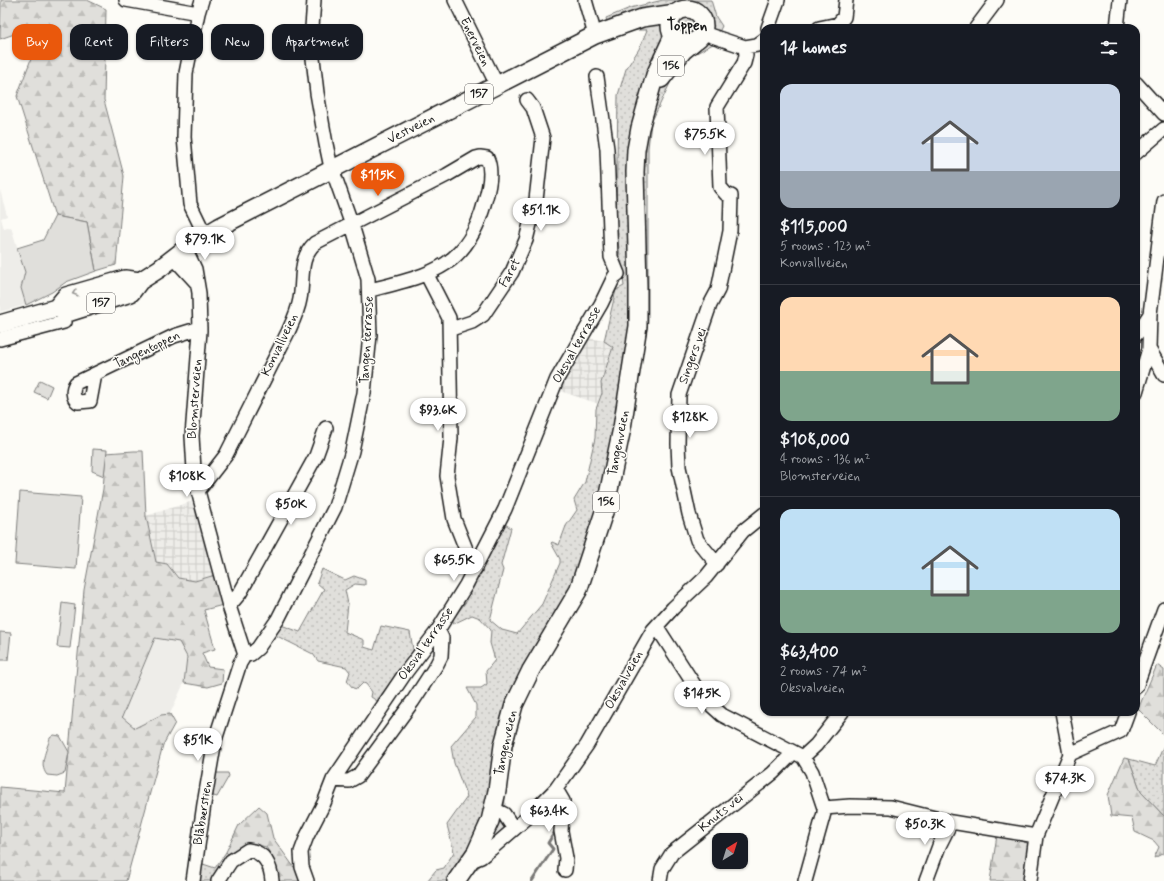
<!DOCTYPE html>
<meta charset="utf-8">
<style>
:root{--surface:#171b24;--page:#20242c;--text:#f1f3f6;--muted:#9ea1a6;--line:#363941;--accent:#ea580c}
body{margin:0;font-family:Mynerve,sans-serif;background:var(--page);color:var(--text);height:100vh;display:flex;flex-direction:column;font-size:15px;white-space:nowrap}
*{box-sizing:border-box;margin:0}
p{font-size:13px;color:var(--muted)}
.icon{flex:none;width:22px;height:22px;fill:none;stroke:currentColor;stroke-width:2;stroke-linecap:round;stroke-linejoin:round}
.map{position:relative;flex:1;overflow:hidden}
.details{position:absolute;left:760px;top:24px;width:380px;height:692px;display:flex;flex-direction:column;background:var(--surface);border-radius:12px;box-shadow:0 1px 3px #0004}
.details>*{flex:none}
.hud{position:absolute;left:12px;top:24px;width:380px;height:36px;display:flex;gap:8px}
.needle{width:26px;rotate:38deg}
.tools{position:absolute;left:712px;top:833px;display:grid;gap:8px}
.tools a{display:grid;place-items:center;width:36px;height:36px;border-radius:8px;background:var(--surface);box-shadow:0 1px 3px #0004;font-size:20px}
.price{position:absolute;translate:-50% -34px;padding:0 9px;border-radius:14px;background:#fff;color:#222;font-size:13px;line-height:26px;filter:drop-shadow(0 1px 2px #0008)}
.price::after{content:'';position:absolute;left:50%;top:24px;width:12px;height:9px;margin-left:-6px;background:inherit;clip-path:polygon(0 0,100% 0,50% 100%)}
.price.active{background:var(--accent);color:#fff}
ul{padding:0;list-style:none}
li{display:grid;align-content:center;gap:8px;height:212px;padding:0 20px}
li+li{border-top:1px solid var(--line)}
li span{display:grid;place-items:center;height:124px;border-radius:12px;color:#555}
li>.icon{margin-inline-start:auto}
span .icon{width:72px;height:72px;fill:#fffc;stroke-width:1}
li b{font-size:17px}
h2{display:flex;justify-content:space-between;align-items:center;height:48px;padding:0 20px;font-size:17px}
.chip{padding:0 14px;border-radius:12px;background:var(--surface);box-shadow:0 1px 3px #0004;font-size:14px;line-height:36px}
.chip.active{background:var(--accent);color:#fff}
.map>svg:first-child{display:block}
.built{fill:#eeede9}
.industrial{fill:url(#industrial-grid)}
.grass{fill:url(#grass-dots);stroke:#7e7e7c}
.forest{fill:url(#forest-firs);stroke:#7e7e7c}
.green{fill:#e0dfdb;stroke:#7e7e7c}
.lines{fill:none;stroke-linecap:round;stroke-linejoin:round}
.stream{stroke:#797876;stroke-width:3}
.minor-casing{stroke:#1c1c1c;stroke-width:16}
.major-casing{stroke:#1c1c1c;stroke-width:20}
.minor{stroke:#fdfcf7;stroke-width:13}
.major{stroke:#fdfcf7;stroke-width:17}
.oneway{stroke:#989794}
.labels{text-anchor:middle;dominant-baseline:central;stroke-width:3;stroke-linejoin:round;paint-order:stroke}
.shield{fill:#fdfcf7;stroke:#605f5e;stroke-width:1}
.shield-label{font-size:12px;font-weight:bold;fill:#1c1c1c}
.street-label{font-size:13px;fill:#1c1c1c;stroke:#fdfcf7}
.quarter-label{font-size:15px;font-weight:bold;fill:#1c1c1c;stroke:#fdfcf7}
</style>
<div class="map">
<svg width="1164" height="881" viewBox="0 0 1164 881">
<defs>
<pattern id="industrial-grid" width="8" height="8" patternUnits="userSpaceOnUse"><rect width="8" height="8" fill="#eeede9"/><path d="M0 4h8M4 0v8" fill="none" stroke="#cccbc7"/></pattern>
<pattern id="grass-dots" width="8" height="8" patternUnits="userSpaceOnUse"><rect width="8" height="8" fill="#e0dfdb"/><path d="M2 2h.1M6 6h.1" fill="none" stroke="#c0bfbb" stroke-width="1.8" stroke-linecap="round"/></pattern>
<pattern id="forest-firs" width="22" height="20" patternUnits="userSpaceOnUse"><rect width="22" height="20" fill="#e0dfdb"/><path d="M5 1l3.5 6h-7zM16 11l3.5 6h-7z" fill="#c0bfbb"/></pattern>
</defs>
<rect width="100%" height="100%" fill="#fdfcf7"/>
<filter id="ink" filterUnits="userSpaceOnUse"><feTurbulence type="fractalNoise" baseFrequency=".025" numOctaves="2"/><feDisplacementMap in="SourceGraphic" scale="8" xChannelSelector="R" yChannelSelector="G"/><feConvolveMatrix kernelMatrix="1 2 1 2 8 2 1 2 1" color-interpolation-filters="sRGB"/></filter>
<g filter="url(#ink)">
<!-- built -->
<path class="built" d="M0 190 7 216 1 218 4 229 11 227 25 272 21 288 26 305 0 312Z
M155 638 179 642 187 657 184 683 170 714 161 715 135 728 122 717Z"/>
<!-- industrial -->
<path class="industrial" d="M583 337 604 341 613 347 601 383 602 393 599 404 557 390Z
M196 500 215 575 195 581 178 578 167 564 156 562 146 516Z"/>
<!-- grass -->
<path class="grass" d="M663 0H711L716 17 722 26 713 44 691 56 672 79 651 123 648 148V322L628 440 618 489 598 560 584 598 531 686 522 709 511 753 505 791 504 845 490 856 464 881H427L436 870 444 868 454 852 447 825 467 797 454 763 451 746 476 717V705L467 688H481L487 684 486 671 495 660 490 643 491 630 480 618 472 615 453 624V619L471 595V590L505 524 511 528 501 565 503 570 490 620 502 630 517 634 542 604 560 563V559L551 543 552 542 559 545 566 526 577 510 574 500 585 482 595 438 596 409 602 393 601 383 613 347 604 341 616 290 624 286 616 226 618 95 626 69 639 49 647 30H634L611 35 606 18 630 8Z
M322 569 345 580 354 576 365 580V585L355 584 345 590 348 604 345 632 364 640V647L374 650 381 626 410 632 414 655 399 670 377 701 371 697 372 692 366 684 363 683 357 689 353 688 347 681 350 672 346 667 318 661 313 654 275 635 281 625 300 632 324 589 317 583Z
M1164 745V816L1141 792 1129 759 1155 766Z
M226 852 228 854 214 881H197L200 863 215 868Z"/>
<!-- forest -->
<path class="forest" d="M1 0H87L106 9 104 100 124 176 116 265 96 271 87 222 55 216 17 96 31 59 23 31 0 39Z
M134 451H143L146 516 156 562 167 564 178 578 195 581 215 575 223 605 204 610 215 649 202 653 208 667 223 669 222 683 208 687 184 683 187 657 179 642 155 638 122 717 135 728 161 715 170 714 175 723 163 745 126 881H0V787L65 793 84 590 103 489 106 453Z
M1157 665 1164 670V735L1138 709Z
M1124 758 1129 759 1141 792 1164 816V853L1154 858 1159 847 1154 841 1135 832 1132 818 1111 816 1108 795Z
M259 806 267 813 273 838 304 881H278L274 860 266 847C248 842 244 844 228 854L226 852 239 825Z
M997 835 1031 844 1027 881H990Z"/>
<!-- green -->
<path class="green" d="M55 216 87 222 96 271 66 282 52 292 26 305 21 288 25 272 17 248 43 240Z
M40 380 52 386 47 398 34 392Z
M93 449 107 450 104 476 92 471Z
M20 492 81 497 76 569 15 564Z
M62 603 75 605 70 648 57 647Z
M0 632 11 633 8 660H0Z
M54 735 60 736 69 752 65 773 57 776 47 775C38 764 47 750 50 738Z
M212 773H228L229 776 217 797 210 795Z"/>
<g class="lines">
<!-- stream -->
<path class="stream" d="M532 881 553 849 548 843 554 833"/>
<defs>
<path id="minor" d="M126 0 198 13
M202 0 198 13 186 73 184 137 190 204 205 235
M455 0 497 85
M585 0 595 35
M768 28 778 0
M819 28 838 24 844 17 846 0
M976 28 997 0
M1117 28 1120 0
M703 33 745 47 757 45 764 40
M597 77 607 149 611 257 618 274
M1136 83 1164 114
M1136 153 1164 129
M185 248 195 269 199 293 200 331 192 436 194 470 198 491 229 606 245 655
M174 258 197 283
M427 275 449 318 451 438 447 476 454 519 473 567 475 569
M451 329 472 322 483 315 512 272 526 240 536 200 543 138 533 108 527 100
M1136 335 1150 314
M0 339 64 322
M1149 349 1164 375
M95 374 90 401 78 402C72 398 72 389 76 383L174 336 200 328
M1136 392 1149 349 1150 314 1164 201
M198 491 226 455 288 332C293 321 298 311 300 299 304 279 298 259 315 243L447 175 476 158 480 157 487 158C493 171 489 188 485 201 468 268 430 275 370 290
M717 564 697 540 689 514 679 467 678 444 679 395 710 305 718 290 730 231 731 196 726 194 720 187 717 107 744 63 746 55 745 47
M229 606 240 593 316 456 326 428
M657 627 702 697 722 715 803 757 812 772 824 808V813L805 881
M245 655 251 654 258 648 278 619 335 507 352 451 364 393 370 335 368 279 352 225 330 163 326 144 317 93 311 41 314 0
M1136 687 1164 609
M1070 754 1121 731 1128 712
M803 757 816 745 842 712
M333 780 349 781 358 776 413 701 437 664 441 656 442 638 438 630
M556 789 563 801 561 831 566 858 565 870
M824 808 850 806 891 807 951 822 1036 836
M493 809 504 814 514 829
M471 861 481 857 491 849 528 817 556 789 587 745 653 630 673 608 706 577 743 531 764 514
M193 881 204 804 215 740 240 663 245 655
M218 881 231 861 248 850C265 852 271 866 272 881
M307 881 302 867 301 852 307 836 324 803 333 780 406 672 438 630 466 585 505 509 557 379 601 304 614 277 618 274
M660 881 662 869 672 853 773 773 793 753
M926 881 939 846 951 822
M1030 881 1036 836 1070 754 1062 712"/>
<path id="major" d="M670 26a17 17 0 1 1 34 0a17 17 0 1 1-34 0Z
M661 79 683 51 694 42
M56 308 66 296 125 279 140 281
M0 324 56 308 71 312 131 293 140 281 159 269 194 242 219 227 595 35 642 18 676 13
M456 881 476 852 490 821 497 791 503 745 514 705 531 670 578 591 605 509 622 428 638 326V286L635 172 636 150 640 128 655 75 673 36"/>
</defs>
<!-- minor casing -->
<use href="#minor" class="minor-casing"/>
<!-- major casing -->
<use href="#major" class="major-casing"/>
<!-- minor -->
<use href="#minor" class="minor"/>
<!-- major -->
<use href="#major" class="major"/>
</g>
<!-- one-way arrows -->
<defs><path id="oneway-chevron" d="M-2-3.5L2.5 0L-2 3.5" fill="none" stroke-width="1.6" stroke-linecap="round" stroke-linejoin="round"/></defs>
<use class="oneway" href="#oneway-chevron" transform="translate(75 293) rotate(164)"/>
</g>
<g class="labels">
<!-- shield labels -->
<g class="shield">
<rect x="658" y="56" width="26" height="20" rx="3"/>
<rect x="465" y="84" width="28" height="20" rx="3"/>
<rect x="87" y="293" width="28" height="20" rx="3"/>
<rect x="593" y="492" width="26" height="20" rx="3"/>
</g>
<g class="shield-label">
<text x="671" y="66">156</text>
<text x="479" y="94">157</text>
<text x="101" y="303">157</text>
<text x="606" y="502">156</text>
</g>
<!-- street labels -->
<g class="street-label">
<text transform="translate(475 42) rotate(64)">Enerveien</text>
<text transform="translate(411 129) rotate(-27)">Vestveien</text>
<text transform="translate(510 273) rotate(-61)">Faret</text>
<text transform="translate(367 340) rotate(-87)">Tangen terrasse</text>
<text transform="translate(280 345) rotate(-64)">Konvallveien</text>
<text transform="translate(577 345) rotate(-61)">Oksval terrasse</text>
<text transform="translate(147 350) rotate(-25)">Tangentoppen</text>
<text transform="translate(693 356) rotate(-70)">Singers vei</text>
<text transform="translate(195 399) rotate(-86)">Blomsterveien</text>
<text transform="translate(619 443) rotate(-79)">Tangenveien</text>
<text transform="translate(426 644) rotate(-55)">Oksval terrasse</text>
<text transform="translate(624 680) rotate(-61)">Oksvalveien</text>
<text transform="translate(506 743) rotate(-78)">Tangenveien</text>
<text transform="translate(203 813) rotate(-81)">Blåbærstien</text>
<text transform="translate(721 813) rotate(-39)">Knuts vei</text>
</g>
<!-- quarter labels -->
<g class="quarter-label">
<text x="687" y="26">Toppen</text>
</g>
</g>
</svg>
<div class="tools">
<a><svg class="needle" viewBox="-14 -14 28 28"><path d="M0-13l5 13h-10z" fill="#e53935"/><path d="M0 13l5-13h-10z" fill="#9ea1a6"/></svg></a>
</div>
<b class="price" style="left:705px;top:156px">$75.5K</b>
<b class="price active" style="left:378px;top:197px">$115K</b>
<b class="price" style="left:541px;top:232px">$51.1K</b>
<b class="price" style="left:205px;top:261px">$79.1K</b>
<b class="price" style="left:438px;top:432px">$93.6K</b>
<b class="price" style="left:690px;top:439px">$128K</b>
<b class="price" style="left:187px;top:498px">$108K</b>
<b class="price" style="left:291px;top:526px">$50K</b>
<b class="price" style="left:454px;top:582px">$65.5K</b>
<b class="price" style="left:702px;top:715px">$145K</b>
<b class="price" style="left:198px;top:762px">$51K</b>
<b class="price" style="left:1065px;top:800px">$74.3K</b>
<b class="price" style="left:549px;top:833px">$63.4K</b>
<b class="price" style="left:925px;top:846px">$50.3K</b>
<div class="hud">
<a class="chip active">Buy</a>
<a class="chip">Rent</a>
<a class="chip">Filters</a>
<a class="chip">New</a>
<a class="chip">Apartment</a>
</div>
<section class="details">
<h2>14 homes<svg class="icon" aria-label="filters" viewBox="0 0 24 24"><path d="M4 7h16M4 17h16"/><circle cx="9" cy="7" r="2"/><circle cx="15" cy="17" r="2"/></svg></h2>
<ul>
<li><span style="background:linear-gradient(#c9d6e8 70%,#9aa5b1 0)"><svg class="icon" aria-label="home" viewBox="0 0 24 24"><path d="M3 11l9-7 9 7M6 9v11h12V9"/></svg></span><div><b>$115,000</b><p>5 rooms · 123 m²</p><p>Konvallveien</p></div></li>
<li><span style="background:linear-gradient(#ffd9b3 60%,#7fa58c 0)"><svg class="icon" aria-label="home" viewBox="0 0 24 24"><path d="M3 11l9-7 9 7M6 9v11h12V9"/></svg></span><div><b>$108,000</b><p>4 rooms · 136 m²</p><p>Blomsterveien</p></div></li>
<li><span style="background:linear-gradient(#bfe0f5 65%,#7fa58c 0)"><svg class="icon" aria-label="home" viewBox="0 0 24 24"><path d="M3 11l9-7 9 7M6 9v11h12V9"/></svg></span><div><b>$63,400</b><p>2 rooms · 74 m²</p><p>Oksvalveien</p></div></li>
</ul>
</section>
</div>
